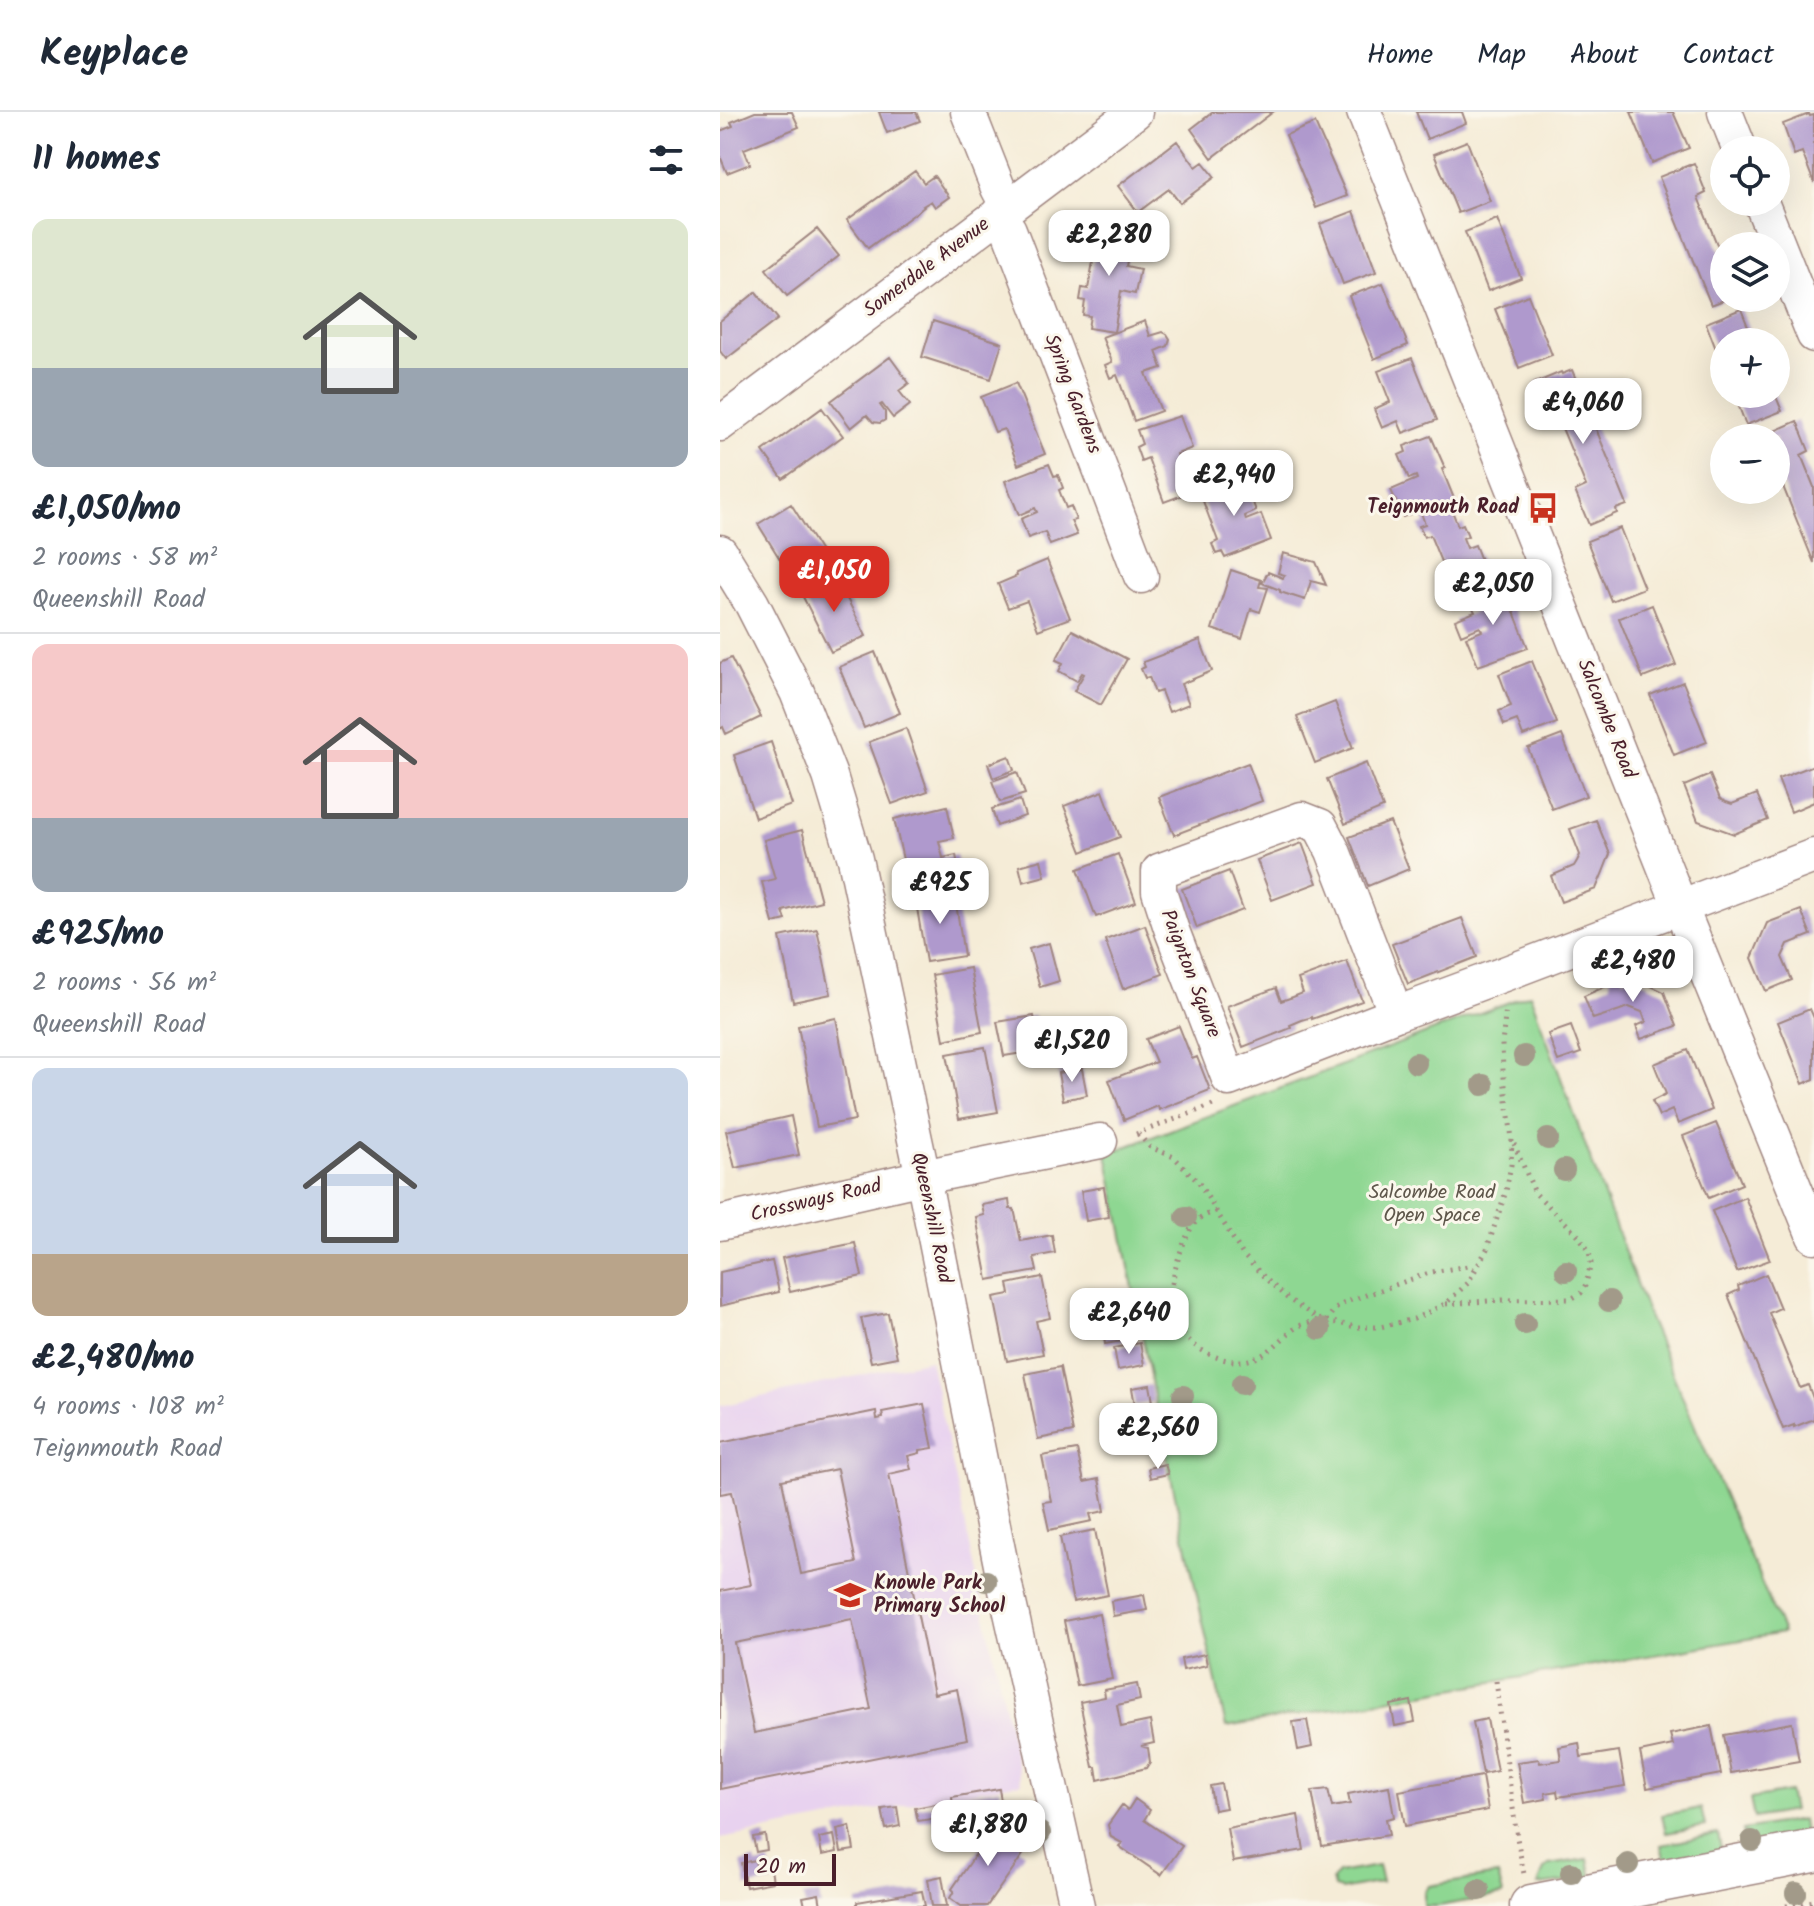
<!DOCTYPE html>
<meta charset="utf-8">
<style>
body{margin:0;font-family:Kalam,sans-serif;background:#f2f2f3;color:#1f2937;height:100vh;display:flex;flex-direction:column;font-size:30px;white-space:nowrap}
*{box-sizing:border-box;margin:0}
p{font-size:26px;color:#747a83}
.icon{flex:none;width:44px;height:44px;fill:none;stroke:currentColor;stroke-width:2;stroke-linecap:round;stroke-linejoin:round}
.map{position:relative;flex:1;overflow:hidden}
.sheet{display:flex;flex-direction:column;background:#fff;width:720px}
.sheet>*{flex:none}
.controls{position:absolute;left:990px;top:24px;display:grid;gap:16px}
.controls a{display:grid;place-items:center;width:80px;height:80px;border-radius:50%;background:#fff;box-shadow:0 8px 32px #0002;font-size:40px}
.scale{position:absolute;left:24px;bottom:20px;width:92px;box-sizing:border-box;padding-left:8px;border:4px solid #4a1f2b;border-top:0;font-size:22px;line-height:28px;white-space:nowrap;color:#4a1f2b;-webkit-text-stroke:6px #fbf7ec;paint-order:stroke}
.price{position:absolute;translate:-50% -68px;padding:0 18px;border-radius:16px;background:#fff;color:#222;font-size:26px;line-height:52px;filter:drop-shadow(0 2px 4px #0008)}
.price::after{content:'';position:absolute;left:50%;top:48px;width:24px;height:18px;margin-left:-12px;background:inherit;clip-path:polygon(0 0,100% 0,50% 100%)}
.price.selected{background:#d93025;color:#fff}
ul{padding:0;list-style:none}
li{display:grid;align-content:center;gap:16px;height:424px;padding:0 32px}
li+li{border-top:2px solid #e0e1e3}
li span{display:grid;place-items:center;height:248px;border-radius:16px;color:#555}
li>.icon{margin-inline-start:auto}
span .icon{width:144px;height:144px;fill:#fffc;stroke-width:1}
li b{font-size:34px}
h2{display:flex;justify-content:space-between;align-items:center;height:96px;padding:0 32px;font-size:34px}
header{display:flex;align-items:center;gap:48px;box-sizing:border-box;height:112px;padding:0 40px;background:#fff;border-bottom:2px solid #e0e1e3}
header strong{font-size:38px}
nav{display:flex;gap:44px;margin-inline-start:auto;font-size:28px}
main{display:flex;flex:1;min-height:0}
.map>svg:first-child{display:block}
.built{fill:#e8d2ef}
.green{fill:#8ed792;stroke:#6c7b5e;stroke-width:2}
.building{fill:#af99cd;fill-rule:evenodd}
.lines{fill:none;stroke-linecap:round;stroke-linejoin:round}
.minor-casing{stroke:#a08681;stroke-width:37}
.tertiary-casing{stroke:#a08681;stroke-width:45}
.path{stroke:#a08681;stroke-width:5;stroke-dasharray:2 6;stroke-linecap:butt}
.minor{stroke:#fff;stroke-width:34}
.tertiary{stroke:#fff;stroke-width:42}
.tree{fill:#a29a89}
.labels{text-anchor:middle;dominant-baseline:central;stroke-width:6;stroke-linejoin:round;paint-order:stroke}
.street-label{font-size:20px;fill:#4a1f2b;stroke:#fbf7ec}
.poi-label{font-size:20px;font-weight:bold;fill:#4a1f2b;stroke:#fbf7ec;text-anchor:end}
.park-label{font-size:20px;fill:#5e564a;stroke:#fbf7ec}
</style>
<header>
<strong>Keyplace</strong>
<nav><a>Home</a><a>Map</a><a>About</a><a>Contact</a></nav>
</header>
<main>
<section class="sheet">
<h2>11 homes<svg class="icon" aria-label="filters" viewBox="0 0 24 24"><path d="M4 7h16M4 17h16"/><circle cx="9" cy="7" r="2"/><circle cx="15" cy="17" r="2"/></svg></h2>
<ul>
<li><span style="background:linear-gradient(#dfe7d0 60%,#9aa5b1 0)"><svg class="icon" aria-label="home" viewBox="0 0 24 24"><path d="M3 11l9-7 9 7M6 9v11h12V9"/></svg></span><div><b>£1,050/mo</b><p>2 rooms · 58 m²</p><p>Queenshill Road</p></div></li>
<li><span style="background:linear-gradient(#f6c9c9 70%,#9aa5b1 0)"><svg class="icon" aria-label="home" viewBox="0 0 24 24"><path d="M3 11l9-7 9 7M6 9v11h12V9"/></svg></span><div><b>£925/mo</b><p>2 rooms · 56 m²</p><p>Queenshill Road</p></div></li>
<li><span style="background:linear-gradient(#c9d6e8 75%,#b9a48a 0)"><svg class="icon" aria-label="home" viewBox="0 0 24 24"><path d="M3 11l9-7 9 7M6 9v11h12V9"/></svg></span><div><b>£2,480/mo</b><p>4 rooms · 108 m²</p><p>Teignmouth Road</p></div></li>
</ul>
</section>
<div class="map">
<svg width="1094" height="1794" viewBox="0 0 1094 1794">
<rect width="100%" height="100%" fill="#fbf7ec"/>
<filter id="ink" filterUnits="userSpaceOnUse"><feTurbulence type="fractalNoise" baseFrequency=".0125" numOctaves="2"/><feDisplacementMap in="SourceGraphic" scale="16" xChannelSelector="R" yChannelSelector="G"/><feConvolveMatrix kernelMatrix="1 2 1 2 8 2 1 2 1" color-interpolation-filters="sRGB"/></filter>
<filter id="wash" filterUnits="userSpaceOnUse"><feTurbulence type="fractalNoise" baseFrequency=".006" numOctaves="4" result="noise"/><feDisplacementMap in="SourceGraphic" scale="32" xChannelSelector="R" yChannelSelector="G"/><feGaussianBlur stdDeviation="1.8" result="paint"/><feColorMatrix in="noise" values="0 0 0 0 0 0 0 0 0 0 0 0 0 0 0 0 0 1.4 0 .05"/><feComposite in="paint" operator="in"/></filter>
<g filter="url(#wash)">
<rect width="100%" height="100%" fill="#f5ecd7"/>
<!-- built -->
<path class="built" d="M210 1248 301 1671 0 1727V1294Z"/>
<!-- green -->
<path class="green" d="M810 882 930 1209 1063 1521 506 1615 440 1315 387 1042Z
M1069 1680 1073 1699 1034 1706 1030 1687Z
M981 1696 985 1714 946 1721 942 1703Z
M1082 1708 1085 1729 1026 1739 1023 1718Z
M998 1722 1002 1742 946 1754 941 1733Z
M868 1747 872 1767 818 1773 824 1757 829 1753Z
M658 1754 662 1770 621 1778 614 1776 612 1768 618 1761Z
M778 1763 783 1783 718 1794H704V1780L709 1774Z"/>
<g id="blocks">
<!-- building -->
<path class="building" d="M35 0H72L79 15 24 37 30 52 7 61 0 44V19L13 14 11 10Z
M159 0H196L200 9 167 21Z
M493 0H553L492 46 471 17Z
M696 0H742L746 11 707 27Z
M911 0H953L969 36 932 51Z
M1089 2 1090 4 1094 3V71L1082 40 1074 43 1063 12Z
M595 11 627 84 596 96 566 23Z
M457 29 476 55 483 50 495 65 460 91 449 77 418 100 398 74Z
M747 29 770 89 738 101 714 42Z
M974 51 986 81 978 85 1004 150V188L991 193 939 65Z
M195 59 204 71 214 64 229 85 215 95 211 89 203 94 204 95 148 136 127 108Z
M634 99 656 160 623 172 600 112Z
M777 107 801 166 768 179 745 120Z
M380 112 413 118 406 154 420 157 415 182 401 179 394 220 368 216 370 204 363 203 365 189 360 188 362 176 368 177Z
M97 117 119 144 67 184 46 157Z
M663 171 688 233 654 247 629 184Z
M36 180 58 207 6 247 0 239V209Z
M808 183 832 243 799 256 775 197Z
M1021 197 1034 230H1004V258L986 211Z
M213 209 282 231 271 267 202 245Z
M425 209 430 224 443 220 447 222 450 227 448 234 436 239 442 256 426 261 441 299 414 309 397 263 390 266 385 253 392 250 382 225Z
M170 245 189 271 179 279 190 293 173 306 162 292 160 293 165 300V308L160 311 153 310 147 303 131 316 111 289Z
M692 246 717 308 683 321 678 309 662 316 654 297 670 290 658 259Z
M852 258 907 393 896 397 897 401 869 413 855 379 866 374 835 299 828 302 815 271 841 260 842 262Z
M296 271 325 342 298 353 284 317 275 320 261 285Z
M1014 282H1055L1062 299 1026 313Z
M102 296 123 324 63 367 43 339Z
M460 304 472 336 457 342 471 380 444 390 428 346 421 349 416 335 422 332 417 318Z
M1077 309 1089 339 1081 343 1094 375V451L1056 357V326H1044L1043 324Z
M711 324 725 356 722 357 737 394 731 396 738 414 743 412 748 424 743 426 747 436 755 433 768 466 741 477 739 471 731 474 710 423 704 425 699 414 705 412 700 398 683 405 671 378 697 367 696 364 689 367 679 343 686 340 684 334Z
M329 352 334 364 338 363 343 376 339 378 346 396 351 394 356 408 351 409 357 423 330 433 325 420 308 426 301 407 317 400 315 396 299 403 285 369Z
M523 364 536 399 525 404 526 408 541 402 551 428 505 446 502 440 496 442 492 432 498 429 483 389 487 387 484 379Z
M71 392 106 448 73 468 38 412Z
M900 416 924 476 891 489 867 429Z
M563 441 596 450 606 473 591 469 585 488 560 480V478L542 471 548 460 563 466 565 463 558 461Z
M327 448 350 506 318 518 307 489 288 496 278 472 297 464 296 461Z
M511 458 541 468 539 475 548 476 540 500 531 497 522 527 492 517Z
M116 465 146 524 111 540 81 481Z
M784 474 808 536 758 554 746 525 762 519 760 515 741 523 735 508 755 500 749 488Z
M932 493 956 553 923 566 899 506Z
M352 518 407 547 381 593 354 579 364 562 362 561 357 569 339 559 343 551 336 548Z
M480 528 492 559 461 572 469 592 449 600 441 579 435 581 429 565 425 566 421 557 425 555 423 550Z
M155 540 180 601 144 616 119 555Z
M11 546 41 605 6 622 3 615 0 617V551Z
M812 549 837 611 803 624 797 608 784 613 779 599 791 594 779 562Z
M963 570 987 630 954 643 930 583Z
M615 590 633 636 595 651 577 605Z
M186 616 208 679 172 692 149 630Z
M842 623 866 684 832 697 808 636Z
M51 630 72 693 35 706 14 643Z
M289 644 294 658 273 666 268 652Z
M528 651 542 689 454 723 439 685Z
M646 651 663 696 625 712 607 667Z
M1094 653V690L1071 700 1058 667Z
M297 660 305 682 280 690 272 669Z
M990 663 1000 687 1006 690 1012 692 1037 682 1048 708 1014 722 978 709 964 674Z
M383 679 400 725 362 740 344 694Z
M300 688 305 704 277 714 272 697Z
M227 694 234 726 219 729 223 746 236 743 239 758 188 770 174 707Z
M876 708 890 742 883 760 876 777 841 790 831 764 854 754 857 749 860 743 850 717Z
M670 710 689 757 648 774 629 725Z
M82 718 101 789 63 799 66 808 53 811 42 770 55 767 44 728Z
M582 731 597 771 552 788 537 748Z
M398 742 416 790 376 805 358 757Z
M321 748 325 764 303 770 299 754Z
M509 759 523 798 477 816 462 777Z
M234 778 244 844 206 850 195 784Z
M1081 798 1091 823 1068 832 1062 845 1072 868 1046 879 1032 846 1047 811Z
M742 806 757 845 688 872 672 832Z
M425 813 443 862 403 877 385 828Z
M97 817 111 882 73 890 60 825Z
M329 831 339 869 320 875 309 837Z
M627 849 642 889 592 907V905L582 908 570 913 571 916 523 935 507 894 556 876 561 889 573 885 583 881 578 867Z
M250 856 262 920 224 928 212 863Z
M901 862 903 867 910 864 944 880 957 914 921 927 916 914 926 910 922 900 914 897 909 895 873 907 864 884 891 872 890 866Z
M1090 897 1094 906V967L1083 972 1058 910Z
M314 904 320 938 284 944 277 910Z
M116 906 135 1008 97 1015 78 914Z
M459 914 472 947 477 945 490 978 439 998 438 994 404 1008 389 968 436 950 426 927Z
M851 914 861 941 838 949 828 922Z
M265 935 278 1000 239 1007 227 942Z
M968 938 992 998 958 1012 952 998 939 1004 932 989 946 982 934 952Z
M362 957 367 983 343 988 338 961Z
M71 1004 79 1043 15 1056 6 1019Z
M996 1011 1022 1072 989 1086 963 1024Z
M384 1075 389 1105 366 1109 361 1079Z
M1025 1085 1050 1148 1017 1160 992 1099Z
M289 1088 290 1097H294L301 1129 332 1123 335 1141 314 1145 317 1159 268 1168 256 1105 264 1103 262 1093Z
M135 1131 142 1164 70 1180 62 1146Z
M52 1149 59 1180 0 1194V1160Z
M1046 1162 1060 1196 1049 1201 1080 1276 1088 1273 1094 1289V1307L1074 1315V1313L1063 1317 1008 1183 1019 1178 1018 1174Z
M322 1165 330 1206 316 1209 323 1242 287 1249 274 1185 290 1182 288 1172Z
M168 1201 177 1245 151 1250 141 1206Z
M412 1213 414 1227 385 1232 383 1218Z
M420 1231 424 1253 398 1258 394 1236Z
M340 1255 353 1320 318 1327 305 1262Z
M430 1273 433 1290 415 1293 412 1276Z
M204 1292 213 1336 200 1338V1341L188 1344 191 1357 169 1362 214 1582 237 1577 247 1627 0 1677V1479L31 1473 12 1380 0 1382V1331L156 1299 157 1307 163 1306 162 1300ZM117 1357 136 1451 81 1462 62 1368ZM132 1507 151 1597 34 1621 15 1531Z
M422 1319 425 1334 411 1336 408 1322Z
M357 1338 364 1370 379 1367 385 1399 370 1402 372 1409 329 1418 323 1390 331 1389 322 1344Z
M445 1352 448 1362 430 1366 428 1356Z
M375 1418 388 1483 353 1490 340 1425Z
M424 1483 427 1498 393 1504 391 1489Z
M379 1502 392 1567 357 1574 344 1509Z
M485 1542 487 1553 463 1558 461 1547Z
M417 1572 420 1588 397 1593 401 1615 430 1609 434 1631 421 1634 428 1636 430 1650 426 1656 378 1668 376 1655H373L360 1590 385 1585 384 1578Z
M691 1589 695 1610 675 1614 671 1593Z
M767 1607 777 1659 763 1662 753 1610Z
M587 1608 592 1635 578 1638 573 1610Z
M1072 1611 1079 1649 1011 1661 1004 1623Z
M991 1614 1001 1662 927 1676 920 1640 953 1633 950 1622Z
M859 1631 861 1645 899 1639 905 1674 838 1685 837 1679 825 1681 826 1687 804 1691 797 1650 819 1647 820 1651 841 1648 839 1635Z
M762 1664 768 1698 685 1714 679 1679Z
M501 1672 506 1696 494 1698 490 1674Z
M669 1674 674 1705 666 1707 669 1723 602 1734 592 1679 608 1677 612 1695 630 1692 628 1682Z
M279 1677 282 1695 234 1702 232 1685Z
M415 1687 430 1698 424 1708 462 1734 441 1763 399 1734 402 1731 391 1725 388 1713 402 1693 408 1698Z
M216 1692 219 1706 198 1709 195 1696Z
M177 1695 180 1714 166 1717 162 1697Z
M578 1703 584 1738 513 1750 507 1716Z
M279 1712 303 1729 298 1736 304 1741 267 1794H241L230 1786 234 1779 232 1777 267 1726 261 1722 266 1714 273 1720Z
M130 1714 134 1738 121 1740 117 1717Z
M45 1723 47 1738 36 1740 33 1725Z
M114 1723 117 1740 102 1743 99 1726Z
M35 1748 36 1753 50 1750 53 1770 26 1775 21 1751Z
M222 1764 227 1794H212L208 1767Z
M202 1779 205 1794H137V1790Z
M99 1782 101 1794H85L83 1785Z"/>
</g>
</g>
<g filter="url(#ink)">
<use href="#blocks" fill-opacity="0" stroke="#a08681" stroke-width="2"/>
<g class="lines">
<defs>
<path id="minor" d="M248 0 278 76 288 95
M644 0 960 794 1094 1124
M1005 0 1020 38
M1041 90 1094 223
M278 102 289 118 421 464
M0 312 415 0
M0 440 32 492 77 580 110 664 135 747 203 1065 286 1478 357 1794
M676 902 509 967 451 816 439 779V759L582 707 600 714 613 739 676 902 784 862 1094 744
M0 1111 203 1065 380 1029"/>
<path id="tertiary" d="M811 1794 1094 1739"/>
</defs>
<!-- minor casing -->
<use href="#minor" class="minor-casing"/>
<!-- tertiary casing -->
<use href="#tertiary" class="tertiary-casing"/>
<!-- path -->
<path class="path" d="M416 1022 493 993
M418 1022 430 1035 454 1045 479 1071 523 1143 546 1167 567 1186 598 1207 636 1215H660L694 1207 725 1192 748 1171 767 1137 786 1079 791 1053 792 1027 783 958 782 932 786 895
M496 1099C491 1101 484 1103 479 1107 463 1119 446 1180 451 1199 458 1228 492 1251 522 1249 549 1247 559 1226 579 1214 584 1212 591 1210 597 1208
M726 1192 782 1188 851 1187 861 1181 866 1172 871 1151 869 1139 858 1123 815 1081 794 1032
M606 1209 614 1198 626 1190 712 1160 748 1154 756 1159
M776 1569 797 1726 804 1762
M1066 1794 1094 1789"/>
<!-- minor -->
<use href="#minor" class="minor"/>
<!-- tertiary -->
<use href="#tertiary" class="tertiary"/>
</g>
<!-- trees -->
<g class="tree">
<circle cx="804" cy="944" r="11"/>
<circle cx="696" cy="951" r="11"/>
<circle cx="763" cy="973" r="11"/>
<circle cx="828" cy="1027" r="11"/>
<circle cx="844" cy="1058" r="11"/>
<circle cx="466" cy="1105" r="11"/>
<circle cx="846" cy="1159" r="11"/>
<circle cx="889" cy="1189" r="11"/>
<circle cx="805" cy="1212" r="11"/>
<circle cx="600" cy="1217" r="11"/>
<circle cx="522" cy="1272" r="11"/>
<circle cx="463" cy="1284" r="11"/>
<circle cx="266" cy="1469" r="11"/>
<circle cx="320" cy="1721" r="11"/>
<circle cx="1032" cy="1729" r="11"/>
<circle cx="908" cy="1752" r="11"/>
<circle cx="851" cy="1761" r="11"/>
<circle cx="759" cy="1778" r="11"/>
<circle cx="1076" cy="1781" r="11"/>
</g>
</g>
<!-- icons -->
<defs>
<symbol id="bus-bare" viewBox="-9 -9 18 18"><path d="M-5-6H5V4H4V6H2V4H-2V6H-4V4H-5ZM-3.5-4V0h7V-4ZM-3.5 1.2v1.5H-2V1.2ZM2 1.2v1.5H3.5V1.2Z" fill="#c8321e" stroke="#fbf7ec" stroke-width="2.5" paint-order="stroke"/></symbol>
<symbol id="school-bare" viewBox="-9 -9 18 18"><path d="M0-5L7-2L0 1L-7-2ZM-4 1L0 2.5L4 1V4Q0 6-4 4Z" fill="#c8321e" stroke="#fbf7ec" stroke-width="2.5" paint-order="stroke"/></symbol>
</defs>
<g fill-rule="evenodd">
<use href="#bus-bare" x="801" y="374" width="44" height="44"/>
<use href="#school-bare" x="108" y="1461" width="44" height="44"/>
</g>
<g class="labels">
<!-- street labels -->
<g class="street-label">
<text transform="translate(207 156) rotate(-37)">Somerdale Avenue</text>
<text transform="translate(352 282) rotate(69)">Spring Gardens</text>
<text transform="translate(886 607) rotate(68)">Salcombe Road</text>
<text transform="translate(470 862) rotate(69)">Paignton Square</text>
<text transform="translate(96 1089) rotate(-13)">Crossways Road</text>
<text transform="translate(211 1106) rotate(78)">Queenshill Road</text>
</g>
<!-- poi labels -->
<g class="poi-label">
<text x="799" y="396">Teignmouth Road</text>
<text x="154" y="1472" text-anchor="start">Knowle Park<tspan x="154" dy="23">Primary School</tspan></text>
</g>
<!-- park labels -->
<g class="park-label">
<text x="712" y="1081">Salcombe Road<tspan x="712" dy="23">Open Space</tspan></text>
</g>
</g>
</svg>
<div class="controls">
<a><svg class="icon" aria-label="locate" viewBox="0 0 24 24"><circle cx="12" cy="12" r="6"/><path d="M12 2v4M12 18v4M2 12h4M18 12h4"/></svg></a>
<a><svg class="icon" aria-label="layers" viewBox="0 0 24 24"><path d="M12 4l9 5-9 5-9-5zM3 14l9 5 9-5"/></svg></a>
<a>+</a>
<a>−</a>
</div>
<div class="scale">20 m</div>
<b class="price" style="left:389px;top:166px">£2,280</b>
<b class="price" style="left:863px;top:334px">£4,060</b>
<b class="price" style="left:514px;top:406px">£2,940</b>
<b class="price selected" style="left:114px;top:502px">£1,050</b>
<b class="price" style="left:773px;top:515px">£2,050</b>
<b class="price" style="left:220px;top:814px">£925</b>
<b class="price" style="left:913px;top:892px">£2,480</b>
<b class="price" style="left:352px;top:972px">£1,520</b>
<b class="price" style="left:409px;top:1244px">£2,640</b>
<b class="price" style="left:438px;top:1359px">£2,560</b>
<b class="price" style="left:268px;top:1756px">£1,880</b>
</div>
</main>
